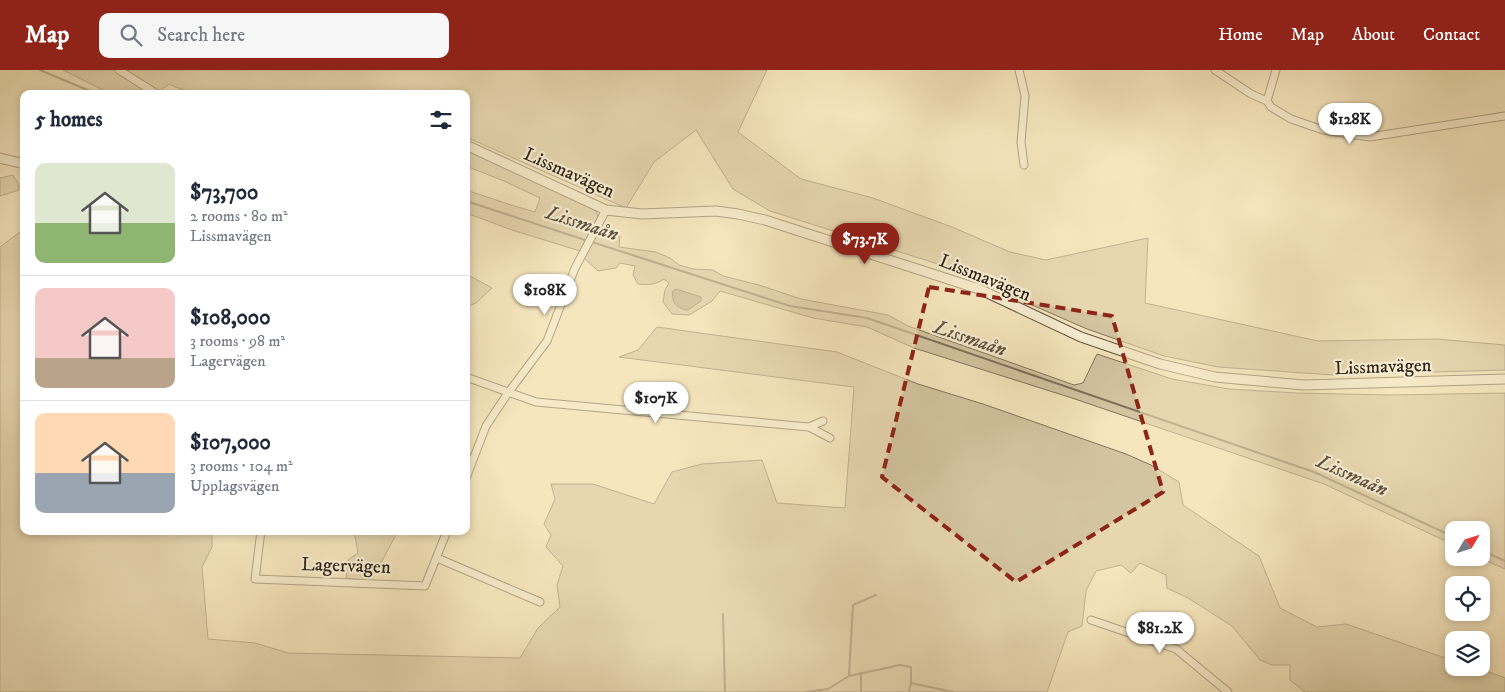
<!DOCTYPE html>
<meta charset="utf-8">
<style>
body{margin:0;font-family:"IM FELL DW Pica",serif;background:#f6f6f7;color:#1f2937;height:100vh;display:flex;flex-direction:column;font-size:19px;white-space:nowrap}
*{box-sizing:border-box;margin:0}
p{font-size:16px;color:#747a83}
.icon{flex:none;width:28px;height:28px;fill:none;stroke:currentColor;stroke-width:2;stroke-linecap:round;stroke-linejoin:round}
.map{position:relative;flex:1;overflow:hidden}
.panel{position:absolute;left:20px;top:20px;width:450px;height:445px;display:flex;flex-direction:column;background:#fff;border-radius:10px;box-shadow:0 2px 8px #0003}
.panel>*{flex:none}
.needle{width:32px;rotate:52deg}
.buttons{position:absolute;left:1445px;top:451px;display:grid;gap:10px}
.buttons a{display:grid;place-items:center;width:45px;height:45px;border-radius:10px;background:#fff;box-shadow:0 2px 8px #0003;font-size:25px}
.price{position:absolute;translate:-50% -42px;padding:0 11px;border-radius:18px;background:#fff;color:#222;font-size:16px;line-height:32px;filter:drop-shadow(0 1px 2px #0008)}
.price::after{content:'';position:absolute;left:50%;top:30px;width:15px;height:11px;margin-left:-8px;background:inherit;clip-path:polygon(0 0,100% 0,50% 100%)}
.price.current{background:#8f2418;color:#fff}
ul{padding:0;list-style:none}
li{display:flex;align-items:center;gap:15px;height:125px;padding:0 15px}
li+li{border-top:1px solid #e0e1e3}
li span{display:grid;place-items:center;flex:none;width:140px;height:100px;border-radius:10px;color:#555}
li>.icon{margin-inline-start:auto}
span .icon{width:60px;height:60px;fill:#fffc;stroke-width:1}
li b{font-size:21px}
h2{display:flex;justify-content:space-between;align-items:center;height:60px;padding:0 15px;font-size:21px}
header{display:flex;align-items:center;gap:30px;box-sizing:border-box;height:70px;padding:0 25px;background:#8f2418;color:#fff}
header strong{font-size:24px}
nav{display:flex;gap:28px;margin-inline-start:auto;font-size:18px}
.search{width:350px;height:45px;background:#f6f6f7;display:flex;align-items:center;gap:12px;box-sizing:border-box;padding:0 18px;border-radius:10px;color:#747a83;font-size:19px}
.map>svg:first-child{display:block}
.green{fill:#d4c5a1;stroke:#82755e}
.water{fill:#b3a486;stroke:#7f715b}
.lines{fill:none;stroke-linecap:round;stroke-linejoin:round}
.stream{stroke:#7f715b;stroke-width:2}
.minor-casing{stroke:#625543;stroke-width:9}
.tertiary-casing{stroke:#625543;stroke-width:11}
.minor{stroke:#f9efd4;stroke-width:7}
.tertiary{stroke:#f9efd4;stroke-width:9}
.marked{fill:none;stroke:#8f2418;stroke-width:4;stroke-dasharray:10 6;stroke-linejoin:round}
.labels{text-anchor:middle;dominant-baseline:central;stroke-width:4.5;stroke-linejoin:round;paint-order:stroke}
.street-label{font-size:19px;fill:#30251a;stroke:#f9efd4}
.water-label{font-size:20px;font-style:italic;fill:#5e5140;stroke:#f9efd4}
</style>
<header>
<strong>Map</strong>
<div class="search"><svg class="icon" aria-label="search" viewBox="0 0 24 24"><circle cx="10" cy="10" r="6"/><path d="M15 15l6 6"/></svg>Search here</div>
<nav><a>Home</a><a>Map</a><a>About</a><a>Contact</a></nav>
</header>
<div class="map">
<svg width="1505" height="622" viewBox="0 0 1505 622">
<rect width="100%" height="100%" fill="#f6e6bd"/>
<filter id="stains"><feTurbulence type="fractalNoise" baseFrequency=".004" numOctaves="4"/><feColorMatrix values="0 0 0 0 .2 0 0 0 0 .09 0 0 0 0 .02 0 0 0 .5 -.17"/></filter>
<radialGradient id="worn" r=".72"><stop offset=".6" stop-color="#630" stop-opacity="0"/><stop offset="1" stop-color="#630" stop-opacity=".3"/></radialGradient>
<!-- green -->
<path class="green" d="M63 0H767L738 62 801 109 873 128 952 157 1010 182 1046 190 1148 168 1145 233 1318 271 1437 269 1505 275V300L1333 305 1218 297 1164 286 1087 259 938 194 770 141 733 119 696 60 654 92 626 138 466 67V24H192L169 14 156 24H111Z
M466 80 593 138 597 143 598 148 580 181 512 160 466 143V120L511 135 535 142 540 128 504 111 466 96Z
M13 105 19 115V120L0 126V108Z
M24 159V461H212V477L202 497 208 569 255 573 288 583 520 588 538 558 560 537 557 515 563 496 546 477 551 465 544 454 555 429 551 414H593L654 434 672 402 702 394 762 390 777 433 845 438 854 317 619 287 638 280 657 257 837 282 918 314 983 334 1126 384 1151 395 1179 412 1183 435 1259 486 1280 538 1317 557 1346 554 1454 591V598C1474 598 1486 600 1505 608V622H1305L1290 610V595H1272L1260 590 1232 556 1188 528 1167 518 1166 505 1140 493 1131 503 1121 495 1096 501 1086 521 1082 556 1068 562 1047 622H0V177Z
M598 161 620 166 619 177 656 182 670 188 679 195 693 199 713 200 723 206 759 215 801 229 888 245 908 256 1074 315 1083 313 1097 284 1172 309 1229 319 1298 323 1391 325 1505 323V499L1480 488H1481V460H1454V475L1324 414 1072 328 914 278 867 257 813 248 720 221 712 231 689 245 672 244 663 232 665 220 669 213 664 209C655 215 649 215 638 214L633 205 635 196 620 193 616 198 598 201 584 188Z
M466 204 492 218 476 233 466 237Z
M347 461H398L381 493 364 494 359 502 369 508 367 511 346 508 348 490 358 483 355 466Z"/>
<!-- water -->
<path class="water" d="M676 219 701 227V231L688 240C678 240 670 231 673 221Z"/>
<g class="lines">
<!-- stream -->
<path class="stream" d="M40 0 97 24
M466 131 588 171
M592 172 790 236 867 248 1314 402 1454 467
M1481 480 1505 491
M723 544 725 622
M849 605 853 535 876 525
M806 622 828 619 849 606 900 595 911 597V613
M861 622V603
M909 622 911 613 953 622"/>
<defs>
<path id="minor" d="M119 0 157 24
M1019 0 1025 26 1021 72 1024 95
M1215 0 1251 24 1267 31 1271 37 1291 49 1323 60 1370 67 1505 46
M1267 31 1276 0
M466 307 536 332 809 357 830 368
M809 357 823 351
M466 408 486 356 508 323 547 271 575 198 606 140
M261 461 255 509 425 516 447 461
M437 488 540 532
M1091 550 1176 579 1228 622"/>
<path id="tertiary" d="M466 75 606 140 642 144 716 141 738 144 765 150 979 219 1081 267 1160 294 1215 307 1304 315 1505 309
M0 88 24 94"/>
</defs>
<!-- minor casing -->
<use href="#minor" class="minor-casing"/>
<!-- tertiary casing -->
<use href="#tertiary" class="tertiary-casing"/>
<!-- minor -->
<use href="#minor" class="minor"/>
<!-- tertiary -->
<use href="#tertiary" class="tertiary"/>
</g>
<!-- marked area -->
<path d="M0 0H1505V622H0ZM929 217 1112 246 1163 422 1016 512 882 407Z" fill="#f6e6bd" fill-opacity=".55" fill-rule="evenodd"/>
<path class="marked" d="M929 217 1112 246 1163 422 1016 512 882 407Z"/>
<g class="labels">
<!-- street labels -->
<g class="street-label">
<text transform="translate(569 103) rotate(24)">Lissmavägen</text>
<text transform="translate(985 208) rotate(22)">Lissmavägen</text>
<text transform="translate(1383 297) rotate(-2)">Lissmavägen</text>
<text transform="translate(346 496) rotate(2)">Lagervägen</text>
</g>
<!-- water labels -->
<g class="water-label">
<text transform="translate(582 154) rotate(18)">Lissmaån</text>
<text transform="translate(970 269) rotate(19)">Lissmaån</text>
<text transform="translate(1352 406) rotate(24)">Lissmaån</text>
</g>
</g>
<rect width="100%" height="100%" filter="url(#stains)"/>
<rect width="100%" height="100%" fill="url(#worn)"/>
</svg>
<div class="buttons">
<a><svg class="needle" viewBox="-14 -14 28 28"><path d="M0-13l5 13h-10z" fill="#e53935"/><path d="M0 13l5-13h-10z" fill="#747a83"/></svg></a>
<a><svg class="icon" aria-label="locate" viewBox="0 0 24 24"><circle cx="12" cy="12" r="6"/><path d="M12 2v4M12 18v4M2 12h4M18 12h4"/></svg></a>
<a><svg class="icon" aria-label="layers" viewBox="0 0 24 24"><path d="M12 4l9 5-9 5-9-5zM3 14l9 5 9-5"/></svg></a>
</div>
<b class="price" style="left:1350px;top:75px">$128K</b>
<b class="price current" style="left:865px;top:195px">$73.7K</b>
<b class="price" style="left:545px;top:246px">$108K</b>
<b class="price" style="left:656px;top:354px">$107K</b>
<b class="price" style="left:1160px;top:584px">$81.2K</b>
<section class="panel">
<h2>5 homes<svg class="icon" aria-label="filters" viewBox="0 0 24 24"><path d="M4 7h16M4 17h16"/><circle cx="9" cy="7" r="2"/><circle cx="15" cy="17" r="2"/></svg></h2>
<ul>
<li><span style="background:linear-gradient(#dfe7d0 60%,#8fb573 0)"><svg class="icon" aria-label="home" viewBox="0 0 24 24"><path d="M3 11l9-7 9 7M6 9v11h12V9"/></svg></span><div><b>$73,700</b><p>2 rooms · 80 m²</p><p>Lissmavägen</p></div></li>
<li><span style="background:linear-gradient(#f6c9c9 70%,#b9a48a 0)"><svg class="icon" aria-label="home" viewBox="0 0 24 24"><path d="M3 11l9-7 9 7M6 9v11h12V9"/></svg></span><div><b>$108,000</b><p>3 rooms · 98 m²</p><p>Lagervägen</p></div></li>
<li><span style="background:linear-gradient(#ffd9b3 60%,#9aa5b1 0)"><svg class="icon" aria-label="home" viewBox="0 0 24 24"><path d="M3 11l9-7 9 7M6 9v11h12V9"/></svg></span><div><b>$107,000</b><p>3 rooms · 104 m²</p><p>Upplagsvägen</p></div></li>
</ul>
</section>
</div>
